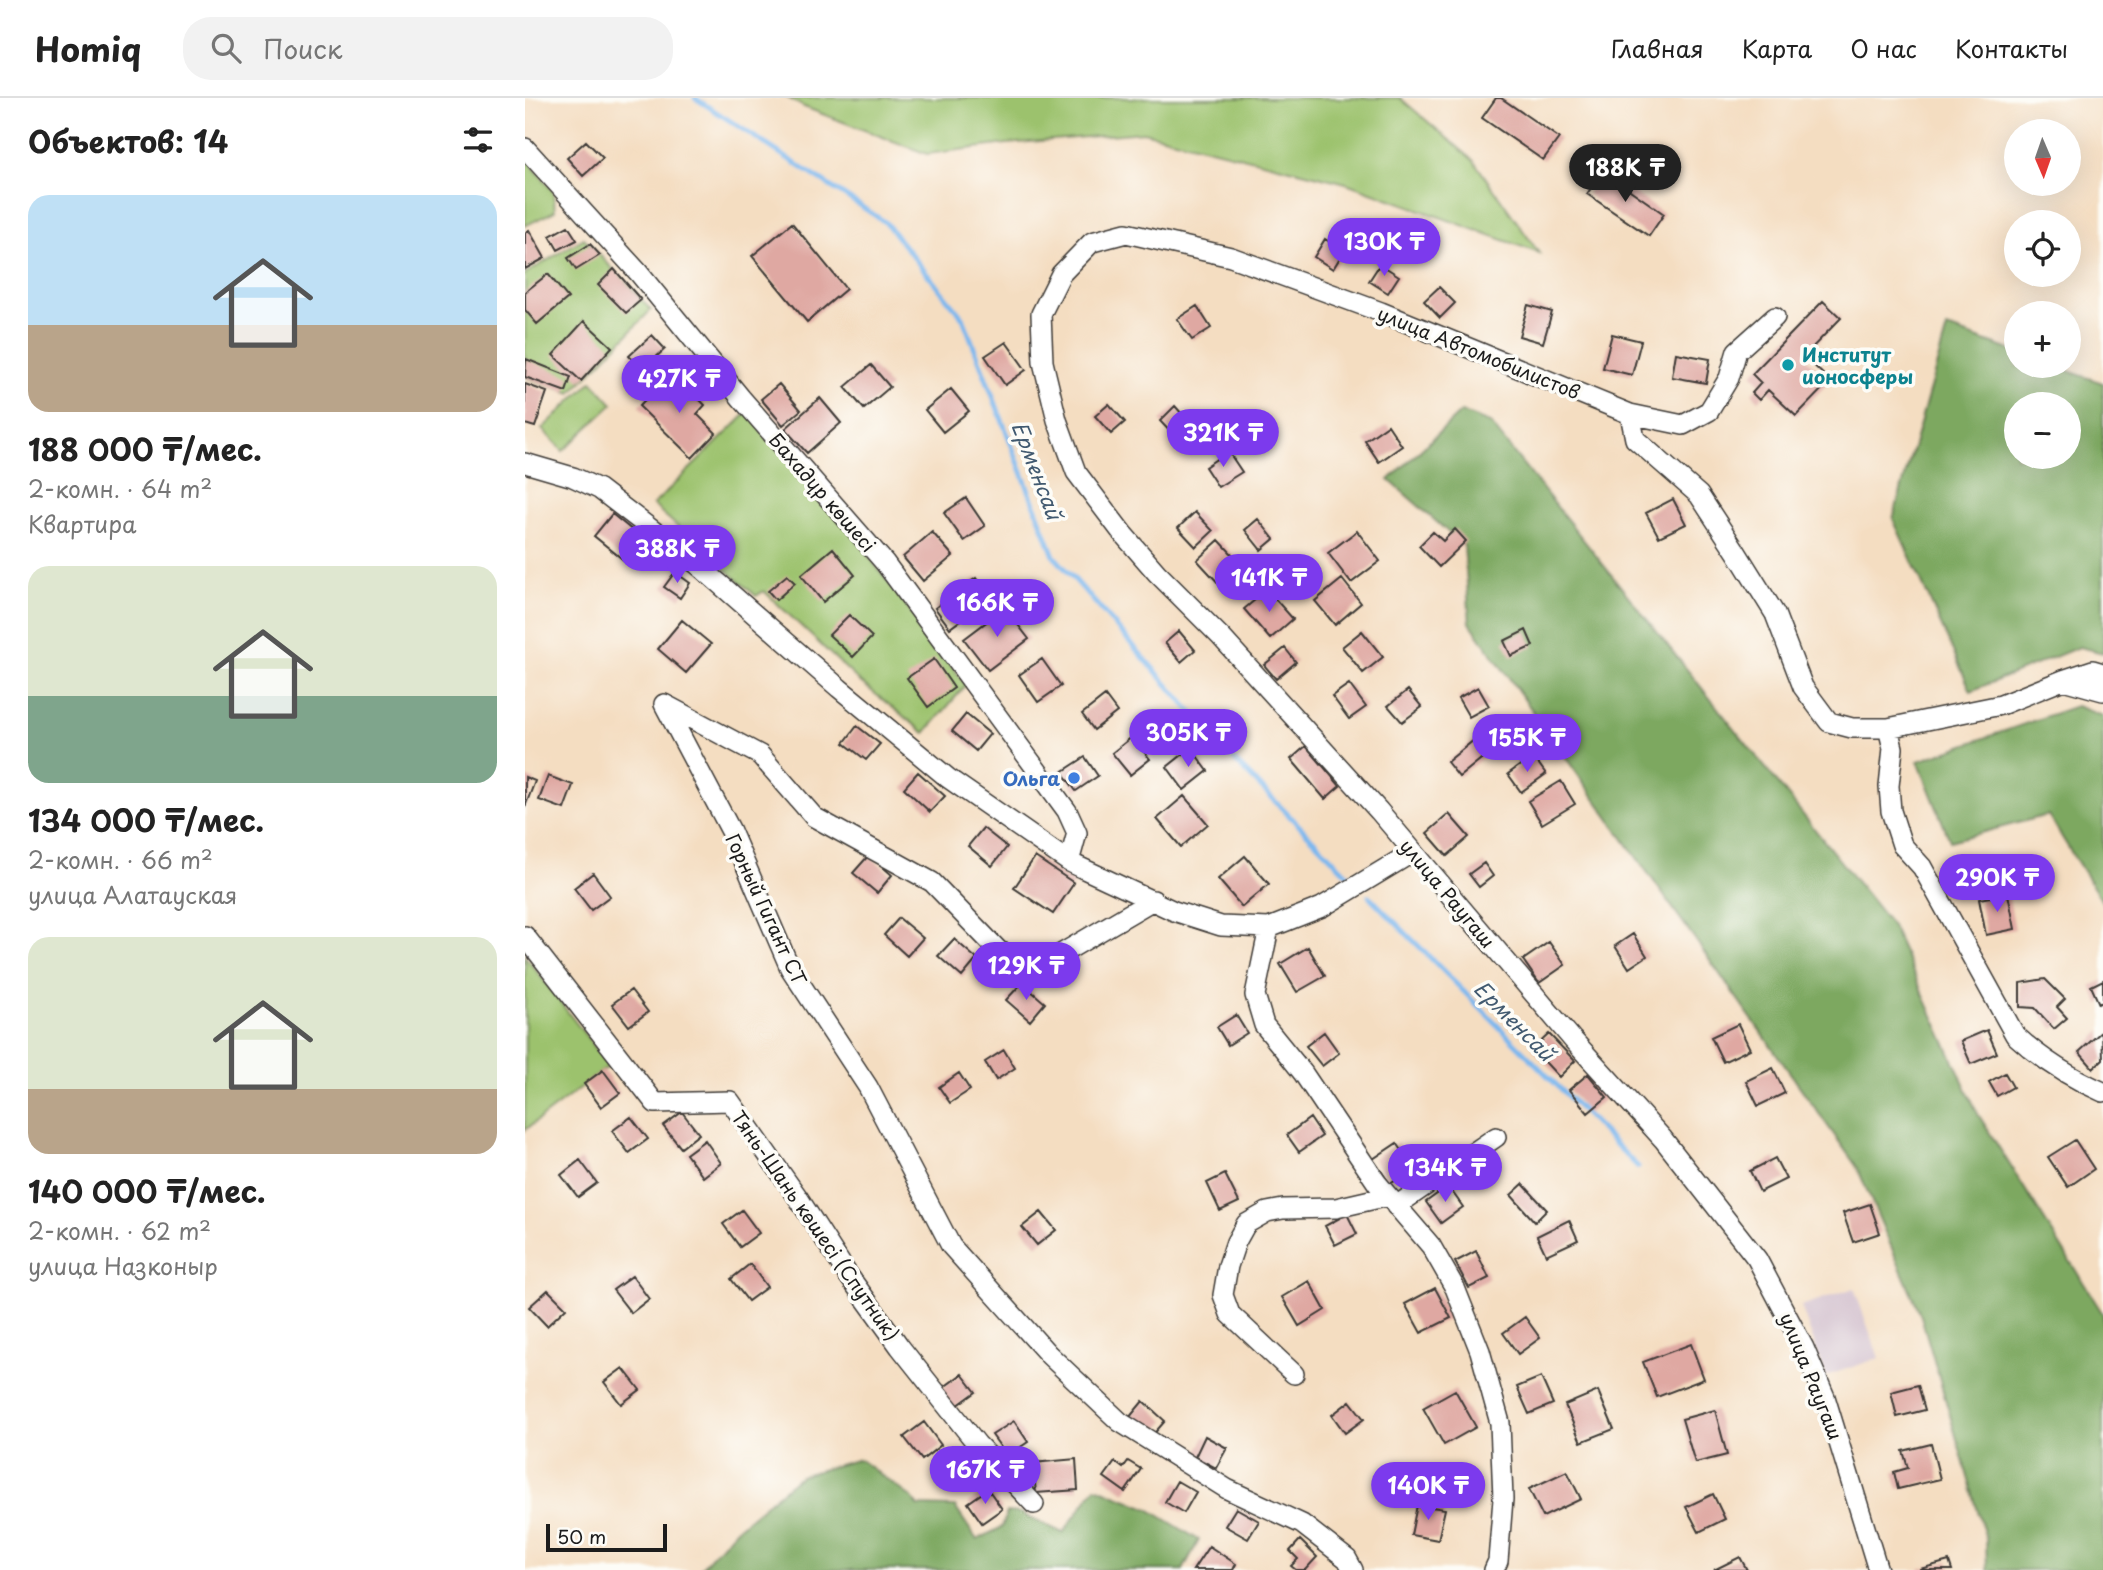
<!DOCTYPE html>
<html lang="ru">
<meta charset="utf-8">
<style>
body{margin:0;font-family:"Playpen Sans",sans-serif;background:#f2f2f2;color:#222;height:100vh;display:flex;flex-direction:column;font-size:26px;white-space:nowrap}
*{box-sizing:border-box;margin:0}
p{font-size:23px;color:#767676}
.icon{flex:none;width:38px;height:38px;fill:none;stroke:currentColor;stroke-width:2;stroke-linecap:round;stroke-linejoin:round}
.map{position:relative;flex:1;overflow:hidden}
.details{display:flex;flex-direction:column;background:#fff;width:525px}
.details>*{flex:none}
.needle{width:46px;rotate:178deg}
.buttons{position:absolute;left:1479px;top:21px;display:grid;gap:14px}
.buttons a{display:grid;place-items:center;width:77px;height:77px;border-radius:50%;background:#fff;box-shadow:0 7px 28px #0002;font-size:35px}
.scale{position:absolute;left:21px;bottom:18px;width:121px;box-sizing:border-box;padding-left:7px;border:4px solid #1c1c1c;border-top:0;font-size:19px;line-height:24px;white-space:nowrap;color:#1c1c1c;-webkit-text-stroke:5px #fdfcf7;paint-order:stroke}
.price{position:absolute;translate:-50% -60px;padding:0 16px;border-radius:24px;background:#7c3aed;color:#fff;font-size:23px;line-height:46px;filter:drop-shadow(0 2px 4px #0008)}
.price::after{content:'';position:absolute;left:50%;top:42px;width:21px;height:16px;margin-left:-10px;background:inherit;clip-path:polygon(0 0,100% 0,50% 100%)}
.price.selected{background:#222;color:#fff}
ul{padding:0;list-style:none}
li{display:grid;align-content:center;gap:14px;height:371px;padding:0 28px}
li span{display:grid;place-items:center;height:217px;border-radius:21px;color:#555}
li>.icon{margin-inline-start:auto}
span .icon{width:126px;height:126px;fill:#fffc;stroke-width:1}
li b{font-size:30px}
h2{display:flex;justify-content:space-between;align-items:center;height:84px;padding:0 28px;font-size:30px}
header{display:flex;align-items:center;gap:42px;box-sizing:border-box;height:98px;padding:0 35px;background:#fff;border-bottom:2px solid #e0e0e0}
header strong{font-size:33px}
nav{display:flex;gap:38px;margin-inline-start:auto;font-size:24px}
.search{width:490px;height:63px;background:#f2f2f2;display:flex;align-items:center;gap:18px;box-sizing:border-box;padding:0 24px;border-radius:28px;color:#767676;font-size:26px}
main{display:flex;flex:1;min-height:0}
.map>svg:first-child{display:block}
.industrial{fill:#d0bdcc}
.green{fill:#9cc26d;stroke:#5c6f44;stroke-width:2}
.forest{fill:#7da860;stroke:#4c623e;stroke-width:2;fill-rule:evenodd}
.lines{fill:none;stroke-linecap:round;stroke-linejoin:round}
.stream{stroke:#7cb7ee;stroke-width:5}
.building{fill:#dfa8a2}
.minor-casing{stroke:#3c3935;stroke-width:22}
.minor{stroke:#fff;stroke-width:19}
.culture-dot{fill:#0f9aa8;stroke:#fdfcf7;stroke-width:2.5}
.shop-dot{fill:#3f7fe0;stroke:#fdfcf7;stroke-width:2.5}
.labels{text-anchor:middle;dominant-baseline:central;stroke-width:7;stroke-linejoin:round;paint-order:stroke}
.street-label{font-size:19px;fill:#1c1c1c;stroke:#fdfcf7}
.culture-label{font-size:19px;font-weight:bold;fill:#0d838f;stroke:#fdfcf7;text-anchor:start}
.shop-label{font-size:19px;font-weight:bold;fill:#366cbe;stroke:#fdfcf7;text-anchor:end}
.water-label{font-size:21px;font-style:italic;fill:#425a70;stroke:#fdfcf7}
</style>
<header>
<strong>Homiq</strong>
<div class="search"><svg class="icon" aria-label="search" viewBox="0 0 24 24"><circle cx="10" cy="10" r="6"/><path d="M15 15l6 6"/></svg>Поиск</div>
<nav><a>Главная</a><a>Карта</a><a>О нас</a><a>Контакты</a></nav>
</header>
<main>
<section class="details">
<h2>Объектов: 14<svg class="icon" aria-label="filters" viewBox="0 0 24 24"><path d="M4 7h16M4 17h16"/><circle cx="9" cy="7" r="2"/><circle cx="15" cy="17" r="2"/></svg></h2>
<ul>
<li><span style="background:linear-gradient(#bfe0f5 60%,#b9a48a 0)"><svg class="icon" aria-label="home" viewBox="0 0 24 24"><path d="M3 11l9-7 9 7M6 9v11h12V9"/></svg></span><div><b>188 000 ₸/мес.</b><p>2-комн. · 64 m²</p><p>Квартира</p></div></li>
<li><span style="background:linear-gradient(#dfe7d0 60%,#7fa58c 0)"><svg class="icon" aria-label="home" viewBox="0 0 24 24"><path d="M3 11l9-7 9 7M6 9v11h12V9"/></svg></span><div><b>134 000 ₸/мес.</b><p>2-комн. · 66 m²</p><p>улица Алатауская</p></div></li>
<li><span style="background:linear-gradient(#dfe7d0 70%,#b9a48a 0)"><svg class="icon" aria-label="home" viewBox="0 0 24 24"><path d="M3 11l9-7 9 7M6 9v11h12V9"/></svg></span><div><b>140 000 ₸/мес.</b><p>2-комн. · 62 m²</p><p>улица Назконыр</p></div></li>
</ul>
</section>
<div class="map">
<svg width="1578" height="1472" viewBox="0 0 1578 1472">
<rect width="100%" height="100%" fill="#fdfcf7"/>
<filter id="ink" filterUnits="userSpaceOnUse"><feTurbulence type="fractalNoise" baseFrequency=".0143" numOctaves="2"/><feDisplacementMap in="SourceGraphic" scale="14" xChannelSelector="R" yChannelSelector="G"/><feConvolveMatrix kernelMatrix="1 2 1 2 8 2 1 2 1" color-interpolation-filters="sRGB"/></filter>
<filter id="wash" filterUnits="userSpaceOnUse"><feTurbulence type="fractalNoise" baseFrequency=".00686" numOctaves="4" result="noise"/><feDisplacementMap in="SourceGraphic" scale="28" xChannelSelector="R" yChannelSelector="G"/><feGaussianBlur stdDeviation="1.57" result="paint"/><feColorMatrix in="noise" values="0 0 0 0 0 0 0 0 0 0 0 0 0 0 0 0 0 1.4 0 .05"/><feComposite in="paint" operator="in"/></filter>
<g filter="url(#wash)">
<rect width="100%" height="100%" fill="#f4ddc1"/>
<!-- industrial -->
<path class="industrial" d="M1329 1190 1354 1260 1301 1278 1276 1208Z"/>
<!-- green -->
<path class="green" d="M263 0H875L948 62 1014 155 821 85 618 34 482 46 402 56 279 9Z
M0 59 28 93 30 113 0 128Z
M59 140 126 212 46 295 0 279V176Z
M67 283 88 306 38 353 17 331Z
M223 314 320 427 441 587 400 635 334 583 239 493 231 498 128 407Z
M0 858 84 968 0 1032Z"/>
<!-- forest -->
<path class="forest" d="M1422 230 1491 254V268H1529L1578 285V555L1554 549 1446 593 1368 421ZM1491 306H1544V359H1491Z
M936 314 965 325 1367 828 1453 1016 1578 1216V1472H1462L1461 1441 1396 1218 1332 1069 945 525 939 448 864 382Z
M1551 608 1578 618V805L1523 717 1425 743 1393 663Z
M334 1361 386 1399 393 1408 430 1409 452 1442 477 1429 482 1414 495 1415 538 1435 571 1389 622 1410 674 1442 658 1472H174L211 1431 275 1378Z"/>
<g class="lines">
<!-- stream -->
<path class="stream" d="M170 0 360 124 438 220 529 458 707 660 823 777
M844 798 1113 1069"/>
</g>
<g id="blocks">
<!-- building -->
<path class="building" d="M971 0H976L1034 40 1018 62 957 20Z
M61 43 78 60 58 78 42 60Z
M1078 73 1139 116 1124 138 1062 96Z
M267 125 321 191 282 224 227 158Z
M43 128 52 142 33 152 25 138Z
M4 132 20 160 0 171V135Z
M800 141 819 153 808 171 789 159Z
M65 146 75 157 51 172 43 160Z
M855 166 874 178 863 195 844 183Z
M89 171 116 202 101 215 73 187Z
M23 176 43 200 12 226 0 212V194Z
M914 189 930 205 915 220 899 203Z
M1298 203 1316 220 1279 258 1305 283 1271 318 1243 292 1234 302 1227 295 1236 285 1227 276Z
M1003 207 1027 214 1018 245 994 238Z
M672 208 686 230 667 242 652 221Z
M59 223 87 249 56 283 28 257Z
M1087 236 1116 243 1107 277 1078 270Z
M127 237 140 251 117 272 104 258Z
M481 244 501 272 480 287 460 258Z
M1151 255 1185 261 1181 285 1147 279Z
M1 261 46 279 41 294 0 279Z
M346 267 365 289 339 311 320 289Z
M147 274 180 307 172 316 191 335 167 360 114 308Z
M0 286 22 294 10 329 0 326Z
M254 286 276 312 258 327 236 301Z
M426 291 444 313 418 334 400 312Z
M295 300 316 325 282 355 260 331Z
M584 306 600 324 586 336 570 318Z
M650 308 665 325 650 339 635 323Z
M863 327 877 348 854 364 840 343Z
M703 353 717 374 693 389 680 369Z
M441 400 460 428 439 443 419 415Z
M1148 401 1161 426 1134 439 1121 415Z
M670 414 688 433 671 449 653 430Z
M87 416 124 446 106 468 69 438Z
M733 421 749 441 736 452 720 432Z
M930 431 941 443 914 469 894 448 908 434 918 443Z
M832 433 855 463 826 485 803 455Z
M407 434 428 458 398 483 378 459Z
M694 442 719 469 697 489 672 462Z
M308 450 330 477 298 504 276 477Z
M150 474 165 485 155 500 139 489Z
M262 477 270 485 251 502 243 493Z
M451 480 466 500 425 530 410 510Z
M817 481 836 505 810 527 790 503Z
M742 492 768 521 745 541 719 511Z
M480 510 504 541 463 572 439 541Z
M324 517 347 539 328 559 304 537Z
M157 522 186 546 161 575 133 551Z
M1001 532 1008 548 986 558 979 543Z
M654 533 670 552 656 564 640 545Z
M837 533 858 559 838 575 817 549Z
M760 550 771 564 751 581 739 567Z
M409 561 429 590 403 609 382 580Z
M517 561 536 588 513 604 494 577Z
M824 586 841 609 824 621 807 598Z
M953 589 964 608 944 619 933 600Z
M883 592 897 609 877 624 863 608Z
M580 598 592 614 569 632 557 616Z
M441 616 465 636 451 653 427 633Z
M332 628 355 646 341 662 319 645Z
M960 633 972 648 934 679 922 664Z
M607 639 625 661 605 677 587 655Z
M781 648 815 688 800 701 766 661Z
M666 650 683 673 659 692 642 669Z
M1008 658 1021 676 996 694 983 676Z
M560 659 573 678 551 693 537 674Z
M393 674 420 698 405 714 379 690Z
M23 678 48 687 39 711 14 702Z
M0 679 10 683 0 709Z
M1036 683 1050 706 1017 726 1003 703Z
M659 698 683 726 656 749 632 721Z
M924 716 944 739 922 758 902 735Z
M458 730 482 749 467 768 443 748Z
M344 757 367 777 352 795 328 775Z
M720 758 744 786 717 809 693 781Z
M510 759 549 785 528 816 489 790Z
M959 765 968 778 954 789 944 776Z
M68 775 85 798 66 812 49 790Z
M1483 796 1490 831 1461 837 1454 801Z
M374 820 398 840 382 858 359 837Z
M1108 836 1122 858 1104 870 1090 848Z
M429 841 452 861 437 879 413 858Z
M1024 844 1040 867 1014 885 998 862Z
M783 849 800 878 772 894 755 866Z
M1520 881 1540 901 1532 909 1542 920 1529 931 1510 910 1495 909V885Z
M1578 882V904L1574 906 1566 888Z
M497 885 520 905 505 923 481 902Z
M106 892 123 914 104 928 87 906Z
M711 917 722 935 703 947 692 929Z
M1213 926 1225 951 1198 964 1186 939Z
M1462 932 1472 955 1446 966 1436 943Z
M1577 933 1578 961 1568 970 1554 954Z
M799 934 814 955 797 968 781 948Z
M1024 936 1050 963 1034 979 1008 951Z
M479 952 490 970 471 982 460 964Z
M1248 970 1260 995 1233 1008 1221 983Z
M78 972 95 995 76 1009 59 986Z
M434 975 445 992 425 1005 414 989Z
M1480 975 1488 989 1472 998 1464 984Z
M1063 976 1082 999 1063 1015 1044 992Z
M157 1014 174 1036 156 1050 138 1028Z
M106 1019 123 1041 104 1055 87 1033Z
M785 1020 797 1038 774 1054 762 1037Z
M180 1042 196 1065 178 1079 161 1056Z
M1550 1042 1569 1071 1543 1089 1523 1059Z
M872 1045 889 1070 865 1086 848 1061Z
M1250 1060 1261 1081 1235 1094 1225 1073Z
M55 1062 72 1085 53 1099 36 1077Z
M700 1076 714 1104 695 1113 682 1085Z
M998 1086 1022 1112 1010 1124 986 1097Z
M923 1088 938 1109 916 1125 901 1104Z
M1345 1106 1355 1135 1328 1144 1318 1115Z
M217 1112 234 1135 215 1149 198 1126Z
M516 1114 531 1132 512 1147 497 1129Z
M822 1116 832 1136 810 1147 800 1128Z
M1044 1122 1053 1142 1021 1157 1012 1138Z
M951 1153 964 1180 944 1190 930 1164Z
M225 1166 242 1189 223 1203 206 1181Z
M107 1178 124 1201 106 1215 88 1192Z
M784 1183 800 1212 774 1228 757 1199Z
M910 1190 926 1220 896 1235 880 1206Z
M23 1192 41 1210 22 1228 4 1209Z
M1000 1219 1015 1240 993 1256 978 1235Z
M1166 1246 1179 1281 1132 1299 1118 1264Z
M98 1270 115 1292 96 1306 79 1284Z
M437 1276 451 1294 429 1310 415 1292Z
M1016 1279 1028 1306 1004 1316 992 1289Z
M1393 1287 1400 1312 1372 1319 1366 1294Z
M930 1292 951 1329 919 1347 898 1310Z
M1073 1293 1089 1331 1056 1344 1040 1307Z
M618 1303 640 1323 626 1339 604 1320Z
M825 1303 839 1321 820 1335 807 1317Z
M1190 1312 1202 1357 1170 1365 1157 1321Z
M489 1323 503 1344 482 1358 467 1337Z
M399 1324 416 1347 397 1362 379 1339Z
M680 1338 702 1350 691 1370 670 1359Z
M1406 1346 1415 1381 1373 1391 1369 1374 1383 1370 1378 1353Z
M551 1361 553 1392 511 1395 508 1365Z
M603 1363 616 1371 600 1394 579 1379 590 1364 598 1370Z
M1042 1373 1056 1401 1018 1419 1004 1391Z
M652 1383 671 1394 659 1415 640 1404Z
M463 1391 477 1411 457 1425 443 1405Z
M1188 1396 1200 1421 1174 1434 1161 1409Z
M892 1407 920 1411 913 1442 886 1437Z
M711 1410 734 1423 723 1441 700 1428Z
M775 1442 792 1459 780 1472H771L766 1468 773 1461 765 1453Z
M684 1448 711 1466 708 1472H668Z
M1215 1459 1222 1472H1189Z
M1424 1463 1427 1472H1395V1471Z"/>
</g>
</g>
<g filter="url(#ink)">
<use href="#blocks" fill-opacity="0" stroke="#3c3935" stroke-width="2"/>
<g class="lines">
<defs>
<path id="minor" d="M0 50 113 174 216 300 360 465 542 713 552 735 544 764
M1250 219 1212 253 1204 280 1184 313 1158 327 1105 316 856 214 706 159 601 135 567 144 536 176 516 216 518 264 532 322 551 374 598 436 632 475 696 539 854 713 1048 942 1138 1041 1232 1161 1279 1250 1300 1299 1353 1472
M1105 316 1110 341 1174 397 1212 455 1250 516 1278 589 1304 624 1327 630H1363L1476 607 1538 582 1578 593
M0 365 48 379 74 391 173 467 314 590 423 680 544 764 649 813 696 828 744 830 797 809 888 754
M1538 582 1568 572 1578 575
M1363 630 1368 650 1364 688 1366 713 1377 747 1397 769 1490 937C1516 961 1546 980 1578 994
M628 802 524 863 507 866 474 853 407 784 289 719 235 657 139 606 206 733 265 870 343 989 426 1148 524 1257 595 1324 702 1391 777 1426 822 1461 828 1472
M744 830 730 897 739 927 778 975 852 1085 906 1148 930 1190 955 1253 975 1325 978 1401 973 1463 969 1472
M0 838 130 1005 205 1003 272 1098 321 1174 375 1249 452 1346 509 1406
M871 1108 971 1039
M769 1276 705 1216 698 1197 703 1168 711 1144 721 1126 742 1114 758 1111 811 1110 863 1098"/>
</defs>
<!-- minor casing -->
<use href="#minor" class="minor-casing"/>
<!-- minor -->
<use href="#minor" class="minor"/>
</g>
</g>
<!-- markers -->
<circle class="culture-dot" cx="1263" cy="267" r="7"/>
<circle class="shop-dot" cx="549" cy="680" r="7"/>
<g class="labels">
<!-- street labels -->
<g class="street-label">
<text transform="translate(954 254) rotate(22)">улица Автомобилистов</text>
<text transform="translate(298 394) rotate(49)">Бахадүр көшесі</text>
<text transform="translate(923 795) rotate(50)">улица Раугаш</text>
<text transform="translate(242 811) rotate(65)">Горный Гигант СТ</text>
<text transform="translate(291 1127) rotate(55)">Тянь-Шань көшесі (Спутник)</text>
<text transform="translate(1287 1278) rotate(68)">улица Раугаш</text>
</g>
<!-- culture labels -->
<g class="culture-label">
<text x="1277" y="256">Институт<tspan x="1277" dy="22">ионосферы</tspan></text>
</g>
<!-- shop labels -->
<g class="shop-label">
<text x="535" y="680">Ольга</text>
</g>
<!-- water labels -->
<g class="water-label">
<text transform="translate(513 372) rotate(69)">Ерменсай</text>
<text transform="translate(990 922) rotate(45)">Ерменсай</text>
</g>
</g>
</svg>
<div class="buttons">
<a><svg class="needle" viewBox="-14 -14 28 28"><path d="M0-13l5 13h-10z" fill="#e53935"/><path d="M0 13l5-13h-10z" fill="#767676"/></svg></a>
<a><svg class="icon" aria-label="locate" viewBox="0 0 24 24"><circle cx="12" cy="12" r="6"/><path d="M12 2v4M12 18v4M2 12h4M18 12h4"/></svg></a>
<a>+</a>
<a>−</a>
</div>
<div class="scale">50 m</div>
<b class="price selected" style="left:1100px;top:106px">188K ₸</b>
<b class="price" style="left:859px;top:180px">130K ₸</b>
<b class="price" style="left:154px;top:317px">427K ₸</b>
<b class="price" style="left:698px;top:371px">321K ₸</b>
<b class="price" style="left:152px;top:487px">388K ₸</b>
<b class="price" style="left:744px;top:516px">141K ₸</b>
<b class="price" style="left:472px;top:541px">166K ₸</b>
<b class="price" style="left:663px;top:671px">305K ₸</b>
<b class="price" style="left:1002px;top:676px">155K ₸</b>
<b class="price" style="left:1472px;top:816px">290K ₸</b>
<b class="price" style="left:501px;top:904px">129K ₸</b>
<b class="price" style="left:920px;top:1106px">134K ₸</b>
<b class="price" style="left:460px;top:1408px">167K ₸</b>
<b class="price" style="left:903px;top:1424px">140K ₸</b>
</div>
</main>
